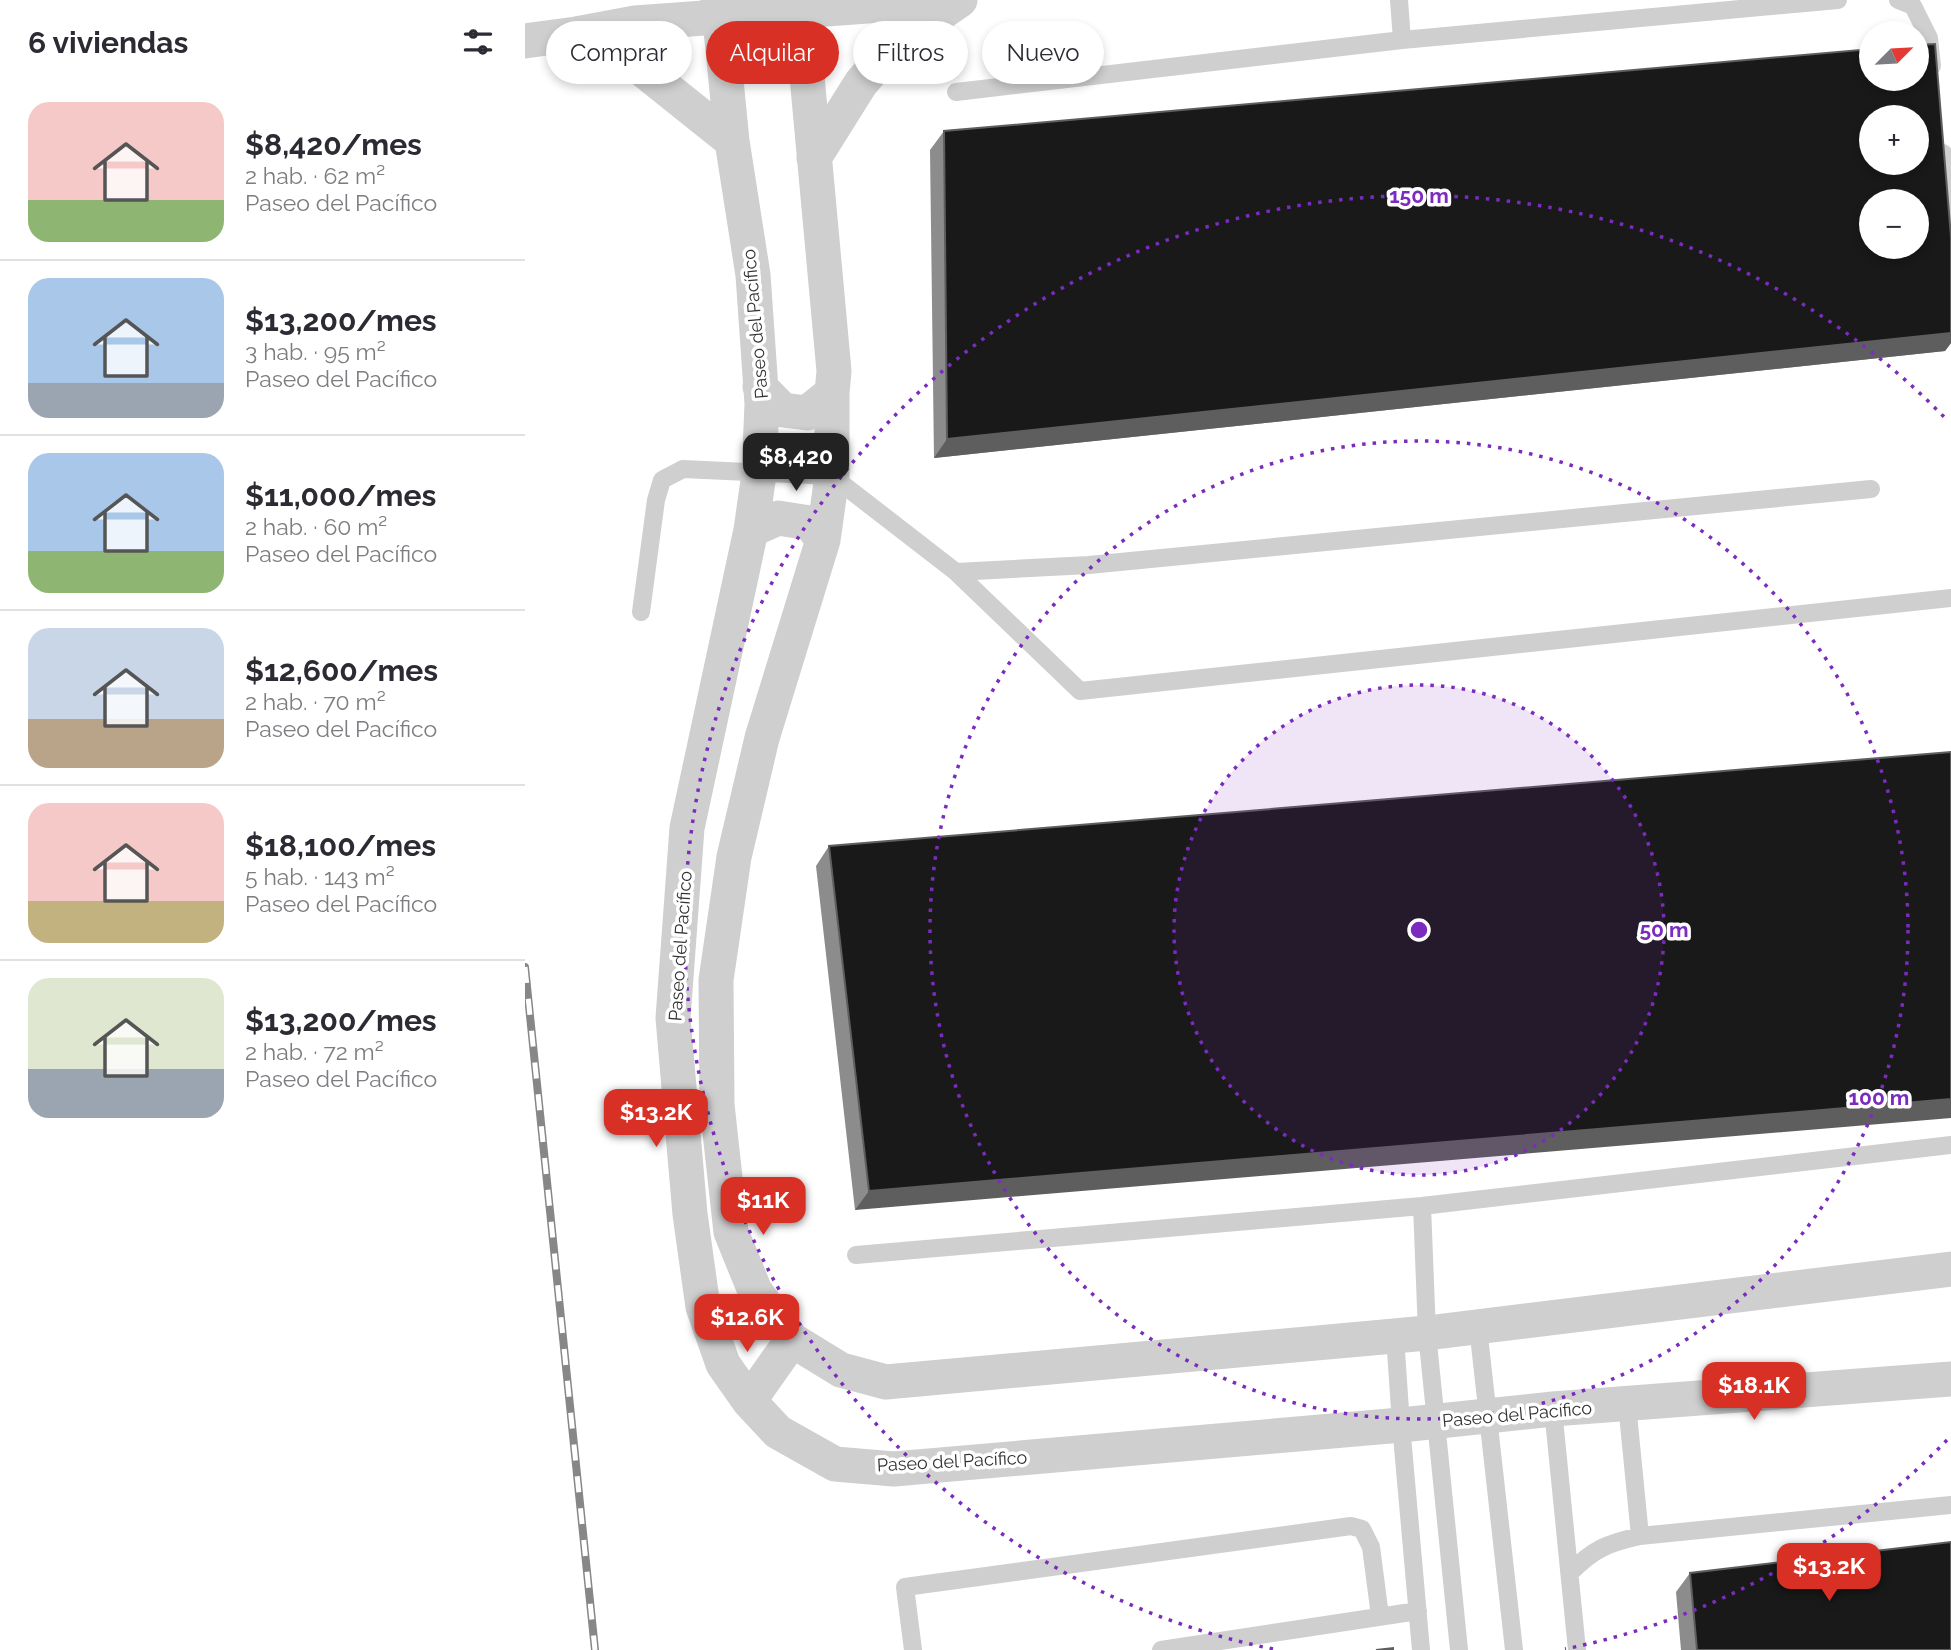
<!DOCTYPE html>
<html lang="es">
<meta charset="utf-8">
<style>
body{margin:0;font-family:Raleway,sans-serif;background:#f2f2f3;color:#2b2b33;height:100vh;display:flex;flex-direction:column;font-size:26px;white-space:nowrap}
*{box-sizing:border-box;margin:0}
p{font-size:23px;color:#7c7c81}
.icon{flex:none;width:38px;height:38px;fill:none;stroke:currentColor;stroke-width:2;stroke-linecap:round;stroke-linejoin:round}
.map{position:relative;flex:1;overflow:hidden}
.drawer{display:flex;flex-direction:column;background:#fff;width:525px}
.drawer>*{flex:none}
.hud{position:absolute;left:21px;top:21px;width:665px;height:63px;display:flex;gap:14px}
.needle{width:46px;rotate:66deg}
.buttons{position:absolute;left:1334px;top:21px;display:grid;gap:14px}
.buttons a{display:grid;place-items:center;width:70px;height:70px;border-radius:50%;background:#fff;box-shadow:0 4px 10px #0003;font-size:35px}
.price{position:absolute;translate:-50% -60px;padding:0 16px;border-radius:14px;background:#d93025;color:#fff;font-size:23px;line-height:46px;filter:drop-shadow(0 2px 4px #0008)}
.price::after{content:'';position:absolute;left:50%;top:42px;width:21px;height:16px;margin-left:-10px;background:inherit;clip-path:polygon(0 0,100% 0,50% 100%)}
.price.active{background:#222;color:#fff}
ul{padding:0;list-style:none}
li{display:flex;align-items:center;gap:21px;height:175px;padding:0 28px}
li+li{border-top:2px solid #e1e1e2}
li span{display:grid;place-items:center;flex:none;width:196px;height:140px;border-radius:21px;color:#555}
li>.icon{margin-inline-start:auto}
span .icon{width:84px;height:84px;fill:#fffc;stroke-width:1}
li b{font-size:30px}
h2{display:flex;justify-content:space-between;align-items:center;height:84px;padding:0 28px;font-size:30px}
.pill{padding:0 24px;border-radius:32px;background:#fff;box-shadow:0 4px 10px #0003;font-size:24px;line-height:63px}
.pill.active{background:#d93025;color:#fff}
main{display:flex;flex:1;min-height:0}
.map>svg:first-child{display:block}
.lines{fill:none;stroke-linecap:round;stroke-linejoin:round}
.lane{stroke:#cfcfcf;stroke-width:18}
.street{stroke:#cfcfcf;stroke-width:35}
.rail-casing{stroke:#878787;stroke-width:8}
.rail{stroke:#fff;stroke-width:5;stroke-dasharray:16;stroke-linecap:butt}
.wall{fill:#8c8c8c}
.shaded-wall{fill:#5e5e5e}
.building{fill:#191919;stroke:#5e5e5e;stroke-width:2;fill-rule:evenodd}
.ring{fill:none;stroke:#7b2cbf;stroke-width:3.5;stroke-dasharray:3.5 7}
.labels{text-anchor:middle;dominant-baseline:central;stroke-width:7;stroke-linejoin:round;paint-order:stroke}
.street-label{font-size:18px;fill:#323232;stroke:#fff}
.centre{fill:#7b2cbf;stroke:#fff;stroke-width:3.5}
.ring-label{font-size:21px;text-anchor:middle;font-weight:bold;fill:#7b2cbf;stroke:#fff;stroke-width:7;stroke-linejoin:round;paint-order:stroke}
</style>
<main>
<section class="drawer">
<h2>6 viviendas<svg class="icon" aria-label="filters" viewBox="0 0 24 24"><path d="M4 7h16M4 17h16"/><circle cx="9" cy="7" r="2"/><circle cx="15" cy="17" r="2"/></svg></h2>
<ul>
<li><span style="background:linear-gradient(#f6c9c9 70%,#8fb573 0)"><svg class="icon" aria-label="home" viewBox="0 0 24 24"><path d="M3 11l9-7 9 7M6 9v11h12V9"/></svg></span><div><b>$8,420/mes</b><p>2 hab. · 62 m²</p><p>Paseo del Pacífico</p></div></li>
<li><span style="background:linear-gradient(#a9c7e8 75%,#9aa5b1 0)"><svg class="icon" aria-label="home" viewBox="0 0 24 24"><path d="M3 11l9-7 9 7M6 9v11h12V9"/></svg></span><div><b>$13,200/mes</b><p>3 hab. · 95 m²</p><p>Paseo del Pacífico</p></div></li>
<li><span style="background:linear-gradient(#a9c7e8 70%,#8fb573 0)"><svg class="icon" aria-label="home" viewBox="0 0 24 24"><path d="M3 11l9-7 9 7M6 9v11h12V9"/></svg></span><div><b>$11,000/mes</b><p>2 hab. · 60 m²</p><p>Paseo del Pacífico</p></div></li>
<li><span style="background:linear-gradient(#c9d6e8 65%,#b9a48a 0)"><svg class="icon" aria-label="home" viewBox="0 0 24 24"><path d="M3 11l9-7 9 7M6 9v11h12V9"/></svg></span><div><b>$12,600/mes</b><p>2 hab. · 70 m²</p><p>Paseo del Pacífico</p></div></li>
<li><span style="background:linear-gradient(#f6c9c9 70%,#c2b280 0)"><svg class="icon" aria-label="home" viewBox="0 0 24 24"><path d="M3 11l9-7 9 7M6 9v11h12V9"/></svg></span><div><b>$18,100/mes</b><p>5 hab. · 143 m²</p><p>Paseo del Pacífico</p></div></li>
<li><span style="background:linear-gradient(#dfe7d0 65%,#9aa5b1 0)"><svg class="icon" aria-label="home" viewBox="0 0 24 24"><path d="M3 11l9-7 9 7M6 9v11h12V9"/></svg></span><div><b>$13,200/mes</b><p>2 hab. · 72 m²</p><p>Paseo del Pacífico</p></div></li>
</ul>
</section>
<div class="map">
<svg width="1426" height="1650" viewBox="0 0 1426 1650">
<rect width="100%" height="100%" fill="#fff"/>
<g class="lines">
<!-- lane -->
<path class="lane" d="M874 0 877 40
M1373 0 1388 6 1404 38 1407 66
M431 92 877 40 1313 0
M1418 153 1426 219
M431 572 564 565 1346 489
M116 612 131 500 137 480 158 469 307 476 431 572 555 691 1426 598
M897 1206 1426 1145
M331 1255 897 1206 902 1333 934 1650
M953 1327 989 1650
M870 1336 876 1425 896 1650
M1102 1404 1115 1536
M1028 1409 1052 1650
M1045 1573C1068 1549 1083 1543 1115 1536L1426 1505
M388 1650 380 1587 826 1526 837 1529 846 1547 855 1616
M636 1650 893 1611"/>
<!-- street -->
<path class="street" d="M193 0 207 141 228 275 237 404 234 474 226 530 162 828 148 1018 165 1214 178 1307 198 1364 224 1401 253 1432 310 1464 369 1469 876 1425 1028 1409 1426 1379
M275 0 309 371 307 393V476L298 540 237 738 209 857 191 980 192 1105 206 1232 230 1291 267 1340 316 1370 361 1382 902 1333 1426 1269
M51 34 112 65 207 141
M0 41 51 34 110 23 425 0
M289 158 336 83 368 46 435 0
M235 387 258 410 282 413 307 393
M226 530 253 518 285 523 298 540
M224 1401 267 1340"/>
<defs>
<path id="rail" d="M0 967 70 1650"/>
</defs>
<!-- rail casing -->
<use href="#rail" class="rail-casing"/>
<!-- rail -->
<use href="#rail" class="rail"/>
</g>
<!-- wall -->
<path class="wall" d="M419 131 1426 237V343L1420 351 409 458 405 150Z
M1426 752 330 1210 291 866 304 846Z
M1165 1573 1426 1650H1156L1151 1592Z"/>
<!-- shaded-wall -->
<path class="shaded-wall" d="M1426 333V343L1420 351 409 458 422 439Z
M1426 1099V1118L330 1210 344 1191Z"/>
<!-- building -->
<path class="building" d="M1410 44 1426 237V333L422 439 419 131 1346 49V79H1391V45ZM1346 117H1391V163H1346ZM1346 201H1391V247H1346Z
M1426 752V1099L344 1191 304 846Z
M1426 1542V1650H1172L1165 1573Z
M868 1648V1650H851Z"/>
<!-- distance rings -->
<circle cx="894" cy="930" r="245" fill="#7b2cbf" fill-opacity=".12"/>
<g class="ring">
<circle cx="894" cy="930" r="245"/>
<circle cx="894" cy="930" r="489"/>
<path d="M1422 1440A734 734 0 0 1 1040 1649M748 1649A734 734 0 1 1 1422 420"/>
</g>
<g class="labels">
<!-- street labels -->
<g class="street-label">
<text transform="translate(230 324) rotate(-95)">Paseo del Pacífico</text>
<text transform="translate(155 946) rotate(-86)">Paseo del Pacífico</text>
<text transform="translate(992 1414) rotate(-5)">Paseo del Pacífico</text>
<text transform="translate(427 1461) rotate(-3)">Paseo del Pacífico</text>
</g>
</g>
<circle cx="894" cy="930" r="10" class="centre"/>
<g class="ring-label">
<text x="894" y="203">150 m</text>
<text x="1139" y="937">50 m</text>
<text x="1354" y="1105">100 m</text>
</g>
</svg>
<div class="buttons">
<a><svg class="needle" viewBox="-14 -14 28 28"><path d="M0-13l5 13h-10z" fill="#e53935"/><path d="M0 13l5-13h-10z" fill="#7c7c81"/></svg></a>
<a>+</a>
<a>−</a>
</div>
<b class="price active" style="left:271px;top:493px">$8,420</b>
<b class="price" style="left:131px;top:1149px">$13.2K</b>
<b class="price" style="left:238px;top:1237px">$11K</b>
<b class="price" style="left:222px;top:1354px">$12.6K</b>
<b class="price" style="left:1229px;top:1422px">$18.1K</b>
<b class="price" style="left:1304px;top:1603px">$13.2K</b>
<div class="hud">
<a class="pill">Comprar</a>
<a class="pill active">Alquilar</a>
<a class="pill">Filtros</a>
<a class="pill">Nuevo</a>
</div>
</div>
</main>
